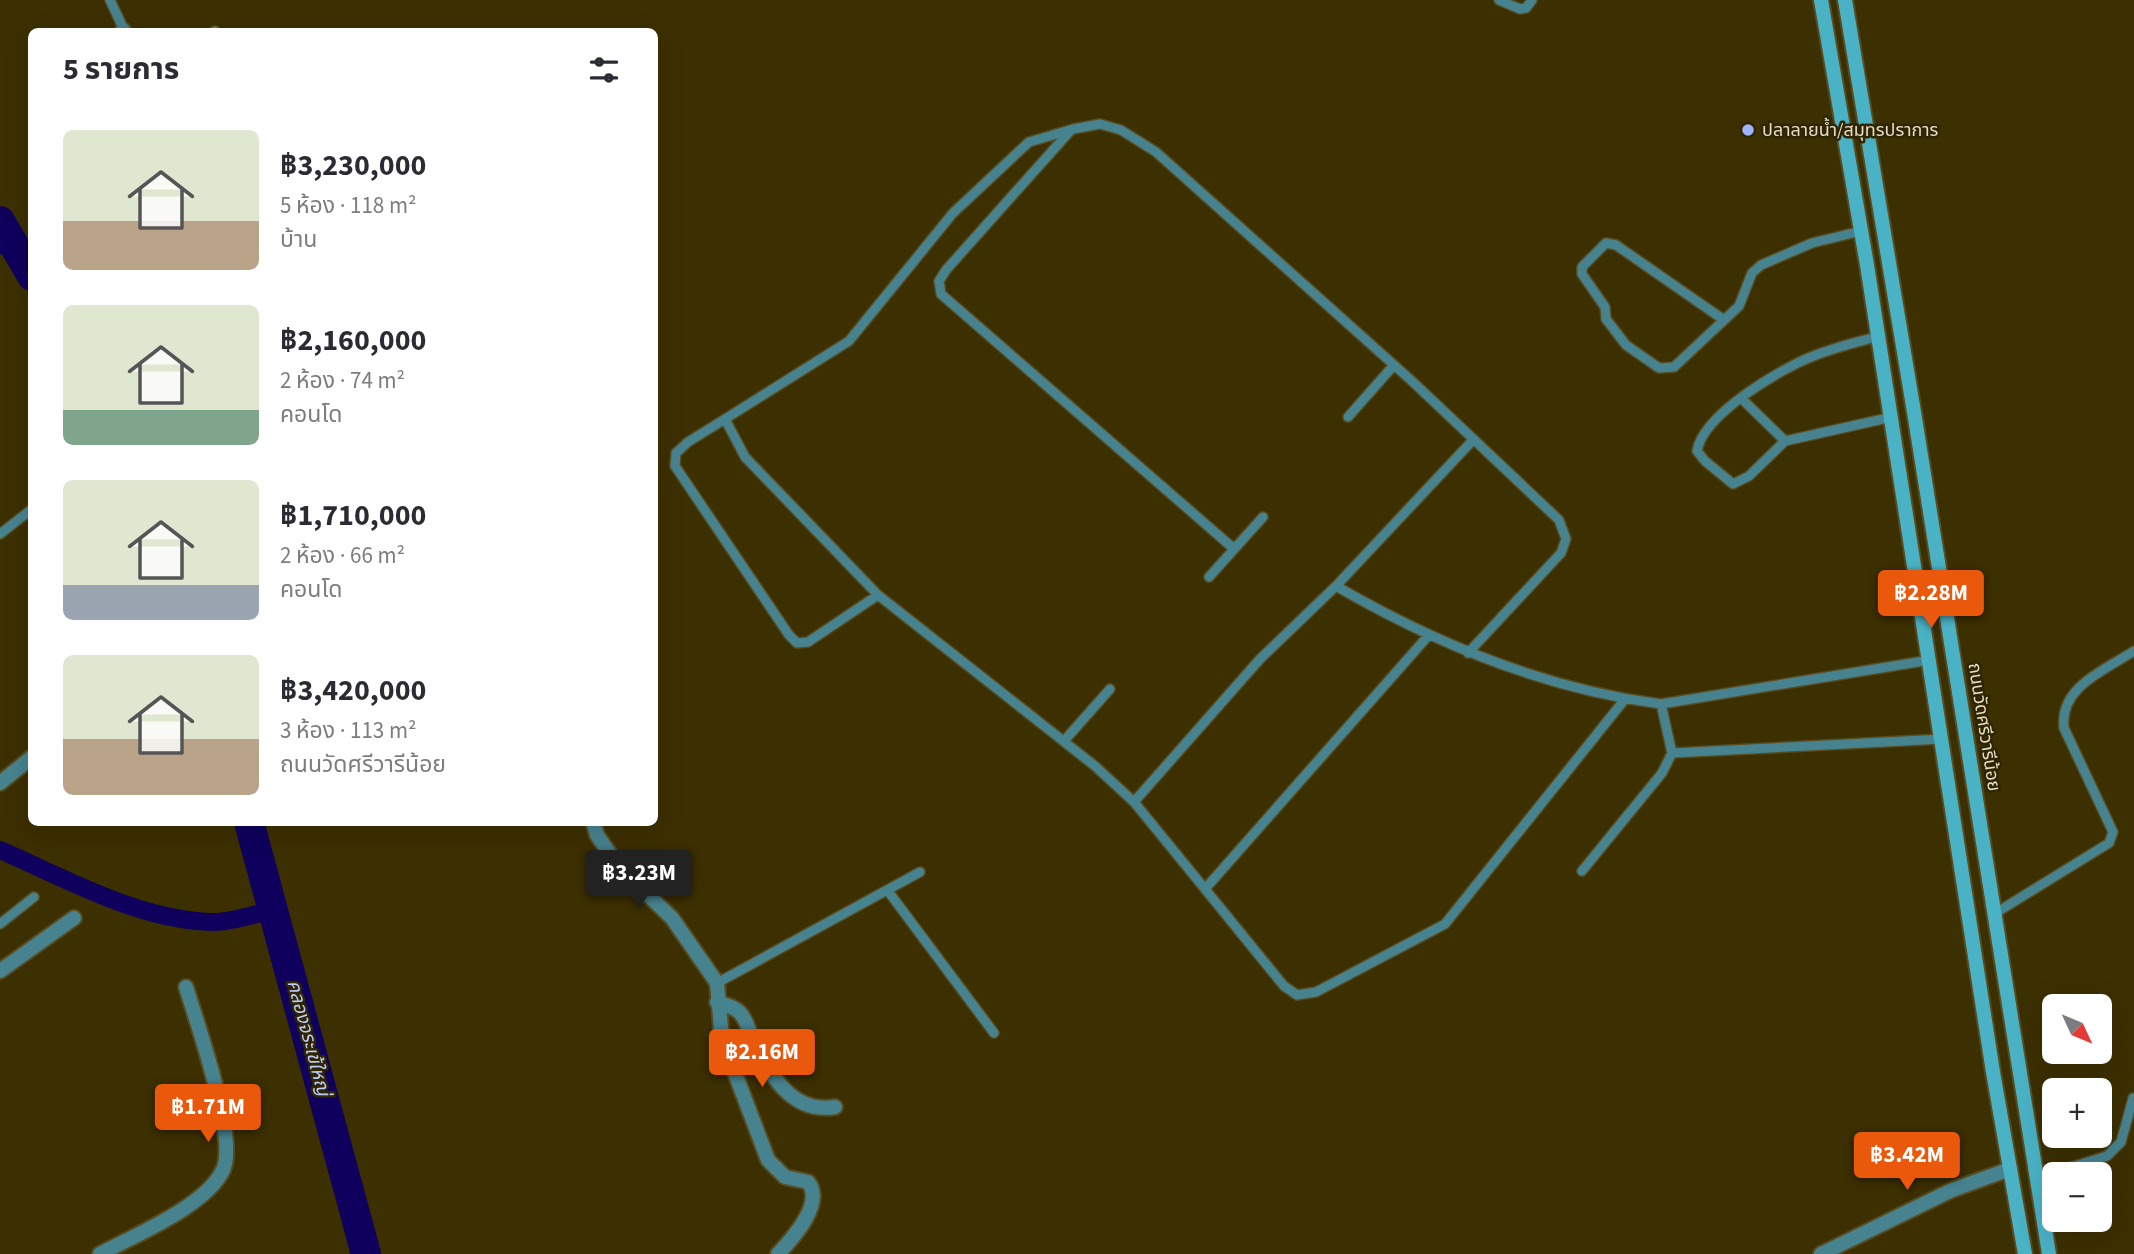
<!DOCTYPE html>
<html lang="th">
<meta charset="utf-8">
<style>
body{margin:0;font-family:"Source Sans 3","Noto Sans Thai",sans-serif;background:#f7f7f7;color:#2b2b33;height:100vh;display:flex;flex-direction:column;font-size:26px;white-space:nowrap}
*{box-sizing:border-box;margin:0}
p{font-size:23px;color:#7c7c81}
.icon{flex:none;width:38px;height:38px;fill:none;stroke:currentColor;stroke-width:2;stroke-linecap:round;stroke-linejoin:round}
.map{position:relative;flex:1;overflow:hidden}
.panel{position:absolute;left:28px;top:28px;width:630px;height:798px;display:flex;flex-direction:column;background:#fff;border-radius:10px;box-shadow:0 7px 28px #0002}
.panel>*{flex:none}
.needle{width:46px;rotate:134deg}
.tools{position:absolute;left:2042px;top:994px;display:grid;gap:14px}
.tools a{display:grid;place-items:center;width:70px;height:70px;border-radius:10px;background:#fff;box-shadow:0 7px 28px #0002;font-size:35px}
.price{position:absolute;translate:-50% -60px;padding:0 16px;border-radius:7px;background:#ea580c;color:#fff;font-size:23px;line-height:46px;filter:drop-shadow(0 2px 4px #0008)}
.price::after{content:'';position:absolute;left:50%;top:42px;width:21px;height:16px;margin-left:-10px;background:inherit;clip-path:polygon(0 0,100% 0,50% 100%)}
.price.current{background:#222;color:#fff}
ul{padding:0;list-style:none}
li{display:flex;align-items:center;gap:21px;height:175px;padding:0 35px}
li span{display:grid;place-items:center;flex:none;width:196px;height:140px;border-radius:10px;color:#555}
li>.icon{margin-inline-start:auto}
span .icon{width:84px;height:84px;fill:#fffc;stroke-width:1}
li b{font-size:30px}
h2{display:flex;justify-content:space-between;align-items:center;height:84px;padding:0 35px;font-size:30px}
.map>svg:first-child{display:block}
.lines{fill:none;stroke-linecap:round;stroke-linejoin:round}
.stream{stroke:#0e005c;stroke-width:5}
.canal{stroke:#0e005c;stroke-width:18}
.river{stroke:#0e005c;stroke-width:30}
.lane-casing{stroke:#574b20;stroke-width:12}
.street-casing{stroke:#574b20;stroke-width:18}
.secondary-casing{stroke:#574b20;stroke-width:18}
.lane{stroke:#47838f;stroke-width:9}
.street{stroke:#47838f;stroke-width:14}
.secondary{stroke:#4ab2c5;stroke-width:14}
.poi-dot{fill:#9fb3fd;stroke:#302503;stroke-width:2.5}
.labels{text-anchor:middle;dominant-baseline:central;stroke-width:5;stroke-linejoin:round;paint-order:stroke}
.poi-label{font-size:18px;fill:#e4ddc5;stroke:#302503;text-anchor:start}
.street-label{font-size:18px;fill:#e4ddc5;stroke:#302503}
.water-label{font-size:19px;font-style:italic;fill:#bccbfc;stroke:#302503}
</style>
<div class="map">
<svg width="2134" height="1254" viewBox="0 0 2134 1254">
<rect width="100%" height="100%" fill="#3c2f00"/>
<g class="lines">
<!-- stream -->
<path class="stream" d="M0 252 12 242"/>
<!-- canal -->
<path class="canal" d="M0 850C67 879 140 921 214 922 233 922 254 914 273 910"/>
<!-- river -->
<path class="river" d="M0 221 32 276
M249 822 366 1254"/>
<defs>
<path id="lane" d="M110 0 125 32
M1499 0 1520 9 1526 8 1532 0
M213 32 215 31
M1071 130 946 270 939 281 941 294 1233 548
M1724 320 1616 245 1606 243 1582 267V274L1605 307 1606 319 1626 345 1659 368 1674 367 1739 306 1752 273 1761 265 1812 243 1861 231
M1742 399 1785 441 1892 417
M1348 417 1394 365
M725 419 688 442 676 453 675 466 789 635 797 643 808 642 878 595
M1785 441 1749 476 1733 484 1705 461 1697 451C1703 414 1783 367 1816 355 1836 347 1858 342 1879 336
M0 534 32 509
M1209 577 1263 517
M1336 586C1436 644 1546 689 1661 704L1930 660
M1428 636 1205 889 1284 986 1297 995 1316 992 1445 924 1625 699
M1064 741 1110 689
M1672 753 1942 739
M1134 802 1260 659 1336 586 1473 440
M1582 871 1662 773 1672 753 1661 704
M1205 889 1134 802 1095 766 878 595 745 457 725 419 849 341 953 213 1029 142 1073 129 1100 124 1121 130 1156 152 1413 382 1559 520 1566 539 1561 553 1468 653
M888 891 994 1033
M1994 914 2109 843 2113 832 2064 728C2059 687 2105 670 2134 651
M0 924 34 897
M717 983 920 872
M2036 1178 2107 1156 2121 1142 2133 1098"/>
<path id="street" d="M122 32 123 30
M0 783 32 757
M593 822 597 835 618 866 672 918 717 983 722 1039 768 1160 785 1177 808 1182C825 1203 793 1238 778 1254
M0 971 74 918
M717 1002C725 1005 736 1007 741 1014 747 1021 749 1032 753 1040 770 1074 791 1114 835 1107
M100 1254C135 1235 206 1206 223 1170 238 1139 197 1023 186 987
M1821 1254 1952 1190 2010 1169"/>
<path id="secondary" d="M1821 0 1867 265 1993 1072 2025 1254
M1845 0 1914 412 2049 1254"/>
</defs>
<!-- lane casing -->
<use href="#lane" class="lane-casing"/>
<!-- street casing -->
<use href="#street" class="street-casing"/>
<!-- secondary casing -->
<use href="#secondary" class="secondary-casing"/>
<!-- lane -->
<use href="#lane" class="lane"/>
<!-- street -->
<use href="#street" class="street"/>
<!-- secondary -->
<use href="#secondary" class="secondary"/>
</g>
<!-- markers -->
<circle class="poi-dot" cx="1748" cy="130" r="7"/>
<g class="labels">
<!-- poi labels -->
<g class="poi-label">
<text x="1762" y="130">ปลาลายน้ำ/สมุทรปราการ</text>
</g>
<!-- street labels -->
<g class="street-label">
<text transform="translate(1984 727) rotate(81)">ถนนวัดศรีวารีน้อย</text>
</g>
<!-- water labels -->
<g class="water-label">
<text transform="translate(308 1038) rotate(75)">คลองจระเข้ใหญ่</text>
</g>
</g>
</svg>
<div class="tools">
<a><svg class="needle" viewBox="-14 -14 28 28"><path d="M0-13l5 13h-10z" fill="#e53935"/><path d="M0 13l5-13h-10z" fill="#7c7c81"/></svg></a>
<a>+</a>
<a>−</a>
</div>
<b class="price" style="left:1931px;top:630px">฿2.28M</b>
<b class="price current" style="left:639px;top:910px">฿3.23M</b>
<b class="price" style="left:762px;top:1089px">฿2.16M</b>
<b class="price" style="left:208px;top:1144px">฿1.71M</b>
<b class="price" style="left:1907px;top:1192px">฿3.42M</b>
<section class="panel">
<h2>5 รายการ<svg class="icon" aria-label="filters" viewBox="0 0 24 24"><path d="M4 7h16M4 17h16"/><circle cx="9" cy="7" r="2"/><circle cx="15" cy="17" r="2"/></svg></h2>
<ul>
<li><span style="background:linear-gradient(#dfe7d0 65%,#b9a48a 0)"><svg class="icon" aria-label="home" viewBox="0 0 24 24"><path d="M3 11l9-7 9 7M6 9v11h12V9"/></svg></span><div><b>฿3,230,000</b><p>5 ห้อง · 118 m²</p><p>บ้าน</p></div></li>
<li><span style="background:linear-gradient(#dfe7d0 75%,#7fa58c 0)"><svg class="icon" aria-label="home" viewBox="0 0 24 24"><path d="M3 11l9-7 9 7M6 9v11h12V9"/></svg></span><div><b>฿2,160,000</b><p>2 ห้อง · 74 m²</p><p>คอนโด</p></div></li>
<li><span style="background:linear-gradient(#dfe7d0 75%,#9aa5b1 0)"><svg class="icon" aria-label="home" viewBox="0 0 24 24"><path d="M3 11l9-7 9 7M6 9v11h12V9"/></svg></span><div><b>฿1,710,000</b><p>2 ห้อง · 66 m²</p><p>คอนโด</p></div></li>
<li><span style="background:linear-gradient(#dfe7d0 60%,#b9a48a 0)"><svg class="icon" aria-label="home" viewBox="0 0 24 24"><path d="M3 11l9-7 9 7M6 9v11h12V9"/></svg></span><div><b>฿3,420,000</b><p>3 ห้อง · 113 m²</p><p>ถนนวัดศรีวารีน้อย</p></div></li>
</ul>
</section>
</div>
